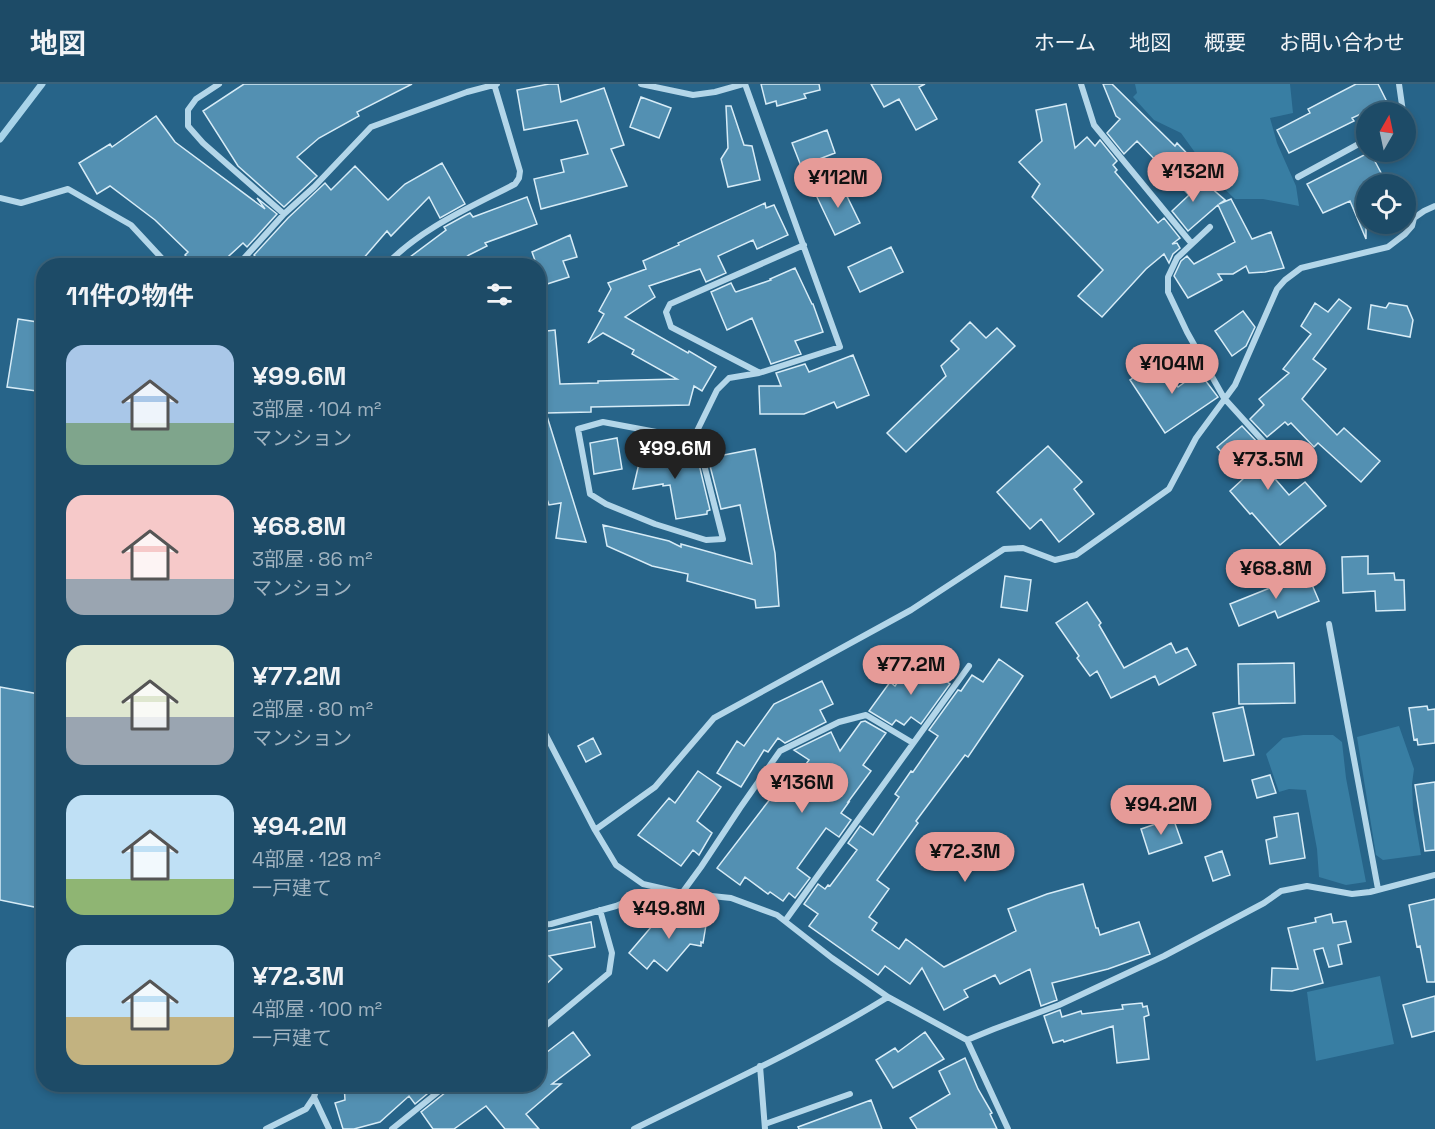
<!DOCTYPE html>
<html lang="ja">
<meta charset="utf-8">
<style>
body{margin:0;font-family:"Space Grotesk","Noto Sans JP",sans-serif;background:#25526d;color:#f1f3f6;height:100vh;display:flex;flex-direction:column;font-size:22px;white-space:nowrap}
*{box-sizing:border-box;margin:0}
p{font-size:20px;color:#a0b3c0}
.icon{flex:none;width:33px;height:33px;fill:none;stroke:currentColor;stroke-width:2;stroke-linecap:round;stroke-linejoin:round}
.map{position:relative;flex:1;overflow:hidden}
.drawer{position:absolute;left:36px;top:174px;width:510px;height:834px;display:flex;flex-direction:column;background:#1d4b67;border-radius:24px;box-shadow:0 3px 9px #0003,0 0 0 2px #3b637b}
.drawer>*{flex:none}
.needle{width:39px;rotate:9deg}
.tools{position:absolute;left:1356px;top:18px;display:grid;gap:12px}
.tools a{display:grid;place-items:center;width:60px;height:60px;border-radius:50%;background:#1d4b67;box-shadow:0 3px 9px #0003,0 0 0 2px #3b637b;font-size:30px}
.price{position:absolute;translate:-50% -51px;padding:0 14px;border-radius:21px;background:#e69b98;color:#111;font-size:20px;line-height:39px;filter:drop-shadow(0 2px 3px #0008)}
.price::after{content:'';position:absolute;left:50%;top:36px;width:18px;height:14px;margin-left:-9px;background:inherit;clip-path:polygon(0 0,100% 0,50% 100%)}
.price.current{background:#222;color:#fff}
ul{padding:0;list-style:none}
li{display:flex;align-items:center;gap:18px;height:150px;padding:0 30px}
li span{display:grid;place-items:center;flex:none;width:168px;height:120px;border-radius:18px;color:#555}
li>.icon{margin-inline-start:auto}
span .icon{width:72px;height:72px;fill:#fffc;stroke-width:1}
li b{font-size:26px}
h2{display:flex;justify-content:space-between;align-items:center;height:72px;padding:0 30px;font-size:26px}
header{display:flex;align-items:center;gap:36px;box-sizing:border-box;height:84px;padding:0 30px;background:#1d4b67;border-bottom:2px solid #3b637b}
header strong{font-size:28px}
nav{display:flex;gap:33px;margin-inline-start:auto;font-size:21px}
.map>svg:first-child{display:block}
.green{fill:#387ea3}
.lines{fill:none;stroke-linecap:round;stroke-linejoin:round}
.stream{stroke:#a8d3e9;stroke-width:7}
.building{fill:#5390b2;stroke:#d7ecf7;stroke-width:1.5}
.street{stroke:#b3d6e9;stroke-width:6}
</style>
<header>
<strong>地図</strong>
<nav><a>ホーム</a><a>地図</a><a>概要</a><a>お問い合わせ</a></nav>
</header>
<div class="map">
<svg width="1435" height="1045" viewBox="0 0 1435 1045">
<rect width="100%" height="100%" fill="#276489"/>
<!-- green -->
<path class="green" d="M1135 0H1290L1293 29 1270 34 1277 59 1296 102 1299 122 1263 115H1235L1214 95 1181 49 1154 36 1133 13 1137 9Z
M1399 642 1414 685 1412 700 1413 725 1421 771 1383 776 1376 771 1357 653Z
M1303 651H1333L1342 658 1346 694 1366 798 1346 801 1319 793 1317 765 1306 706 1289 705 1279 708 1266 670 1283 654Z
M1380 892 1394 960 1316 977 1307 908Z"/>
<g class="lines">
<!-- stream -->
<path class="stream" d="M0 55 42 0"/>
</g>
<!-- building -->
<path class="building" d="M244 0H412L357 28 359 32 319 54 297 73 317 92 284 123 238 82 203 27Z
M549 0H558L561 18 604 4 624 61 611 65 627 102 541 125 534 95 564 88 561 76 588 70 577 36 524 46 517 6Z
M761 0H819L820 6 804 10 806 14 777 22 776 17 766 20Z
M871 0H925L919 3 937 35 916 46 899 15 884 23Z
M1103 0H1112L1175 62 1177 59 1199 82 1193 88 1225 116 1219 120 1231 115 1252 155 1271 148 1284 184 1265 188 1249 189 1246 182 1233 190H1218L1222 196 1188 214 1174 192 1181 177 1187 172 1194 180 1235 158 1218 121 1188 147 1172 127 1189 111 1137 57 1124 70 1107 49 1120 35 1116 32Z
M1356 0H1378L1387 18 1352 34 1354 37 1289 69 1277 46 1310 29 1308 25Z
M641 13 671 24 659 54 630 43Z
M1066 20 1075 64 1087 53 1095 62 1100 56 1117 77 1113 81 1117 86 1115 88 1158 139 1164 134 1180 154 1172 160 1177 159 1180 164 1173 170 1169 179 1164 170 1146 185 1102 233 1078 212 1103 186 1032 113 1040 100 1019 78 1042 57 1036 26Z
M726 22H731L744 61 752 62 760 96 728 103 721 75 728 64Z
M156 32 175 58 265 125 257 114 277 130 247 163 243 159 218 182H195L185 171 188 168 155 136 110 102 97 110 79 79 110 60 112 63Z
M827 46 835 69 801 82 792 59Z
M1370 68 1387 100H1366V155L1350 117 1323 129 1307 100Z
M442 79 465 120 440 134 429 113 391 152 387 147 362 176 360 174 353 182H264L254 171 288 134 325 99 331 106 355 82 388 116 405 100Z
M841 100 860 139 835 151 816 111Z
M527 113 537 140 485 159 487 162 469 171 454 182H398L446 146 444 143 466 131 470 129 473 133Z
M765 119 766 124 774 121 788 151 757 165 753 156 718 172 726 189 706 198 700 185 649 202 655 213 625 233 688 269 689 267 716 283 702 307 694 302 689 321 591 323V328L546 329 586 458 556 454 561 419 549 421 538 389V248L555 246 560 300 598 299V297L677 295 632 270 634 266 603 249 588 259 604 230 599 227 611 205 608 199 646 185 643 177 679 161 678 159Z
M570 151 577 173 563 177 569 193 544 201 538 186V182H537L532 168Z
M891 163 903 188 860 208 848 183Z
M795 184 812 220H813L823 248 795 257 801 270 771 280 752 234 727 246 711 208 731 199 735 207 736 208 771 196 770 195Z
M1339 215 1351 224 1313 275 1326 285 1302 315 1337 351 1344 344 1380 377 1361 398 1318 359 1314 363 1291 339 1288 341 1285 338 1267 353 1250 335 1264 321 1259 315 1289 289 1283 285 1311 250 1301 242 1315 219 1328 228Z
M1389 219 1407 222 1413 236 1410 253 1368 245 1371 221 1386 224Z
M1243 227 1255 243 1246 262 1232 272 1215 247Z
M18 235 44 239V308L7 303Z
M970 238 986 254 997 244 1015 262 906 368 887 349 946 292 941 282 959 265 951 257Z
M853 271 869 311 837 324 834 318 804 330H760L759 302H781L776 289 805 280 809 288Z
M1159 276 1178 303 1199 288 1218 313 1165 349 1130 296Z
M1242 342 1259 360 1251 367 1289 411 1305 398 1326 422 1280 461 1252 429 1250 430 1230 407 1244 394 1217 363Z
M617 354 622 385 594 390 590 359Z
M1048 362 1082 398 1074 405 1094 430 1059 458 1041 435 1030 445 997 408Z
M680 364 679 367 688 365 690 378 698 376 710 426 707 427V430L676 435 670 401 663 402V400L633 405 641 371Z
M755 365 775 469 779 522 756 524 755 516 687 497 688 490 652 482 607 462 603 441 669 457 681 463V460L752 480 740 421 721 425 708 374Z
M1368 472V490L1394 489 1395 496H1404L1405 526 1376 527 1375 507 1343 509 1342 473Z
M1307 489 1319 517 1278 534 1275 527 1239 542 1230 520Z
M1005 492 1031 496 1027 527 1001 523Z
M1087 518 1101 539 1099 541 1124 584 1171 559 1176 569 1187 564 1196 581 1159 601 1155 592 1111 614 1097 587 1090 592 1077 574 1079 572 1056 539Z
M915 575 950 600 921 640 911 633 904 641 896 636 892 641 869 627 890 598 895 602Z
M999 575 1023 592 968 673 965 671 916 737 918 739 877 796 889 805 869 833 877 839 872 846 899 865 906 855 944 883 1016 847 1008 825 1047 810 1083 800 1096 844H1098L1100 851 1139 838 1150 870 1108 885 1052 899 1057 916 1041 922 1030 885 1000 900 995 891 964 906 968 913 944 926 922 884 910 900 885 882 878 891 809 842 818 830 804 820 818 800 825 805 828 801 830 802 857 766 848 759 860 742 873 751 899 713 895 710 911 687 913 688 938 652 929 646 958 606 961 607 972 591 983 598Z
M1294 579 1295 619 1239 620 1238 580Z
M822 597 833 620 820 626 826 638 785 659 778 654 768 668 764 666 741 703 717 689 737 657 744 662 774 620Z
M0 603 44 611V825L0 816Z
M1427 622 1428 626 1435 625V659L1418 661 1417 655 1414 656 1409 624Z
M1243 623 1254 671 1224 677 1213 629Z
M865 637 886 649 863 681 871 687 848 718H849L841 729 851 736 839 753 826 744 797 784 810 794 795 814 789 809 783 817 770 808 768 810 745 793 740 801 717 784 774 710 780 715 809 676 794 666 831 648 840 667 861 638Z
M593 654 601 670 586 678 578 662Z
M698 687 721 703 697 737 712 749 699 771 693 766 681 782 638 751 669 714 675 719Z
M1270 691 1276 709 1257 714 1252 696Z
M1435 698V766L1425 767 1415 701Z
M1298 729 1305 774 1270 780 1266 756 1277 753 1274 733Z
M1173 734 1182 759 1149 770 1141 745Z
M1222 767 1230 791 1213 797 1205 773Z
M1435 815V898H1427L1420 862 1417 863 1409 821Z
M667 829 707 835 703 859 701 858V862L690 860 667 887 654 876 647 885 629 869 658 835 659 830H667Z
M1331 830 1333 839 1346 837 1351 858 1338 861 1342 880 1329 883 1323 864 1314 866 1323 899 1292 907 1271 906 1272 884 1298 885 1288 844 1316 838 1315 834Z
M591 838 595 863 549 872 562 885 538 908V849Z
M1435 912V947L1412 953 1403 921Z
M1142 919 1143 923 1147 922 1149 931 1144 933 1149 975 1117 979 1113 942 1064 958 1063 956 1053 959 1044 932 1060 926 1062 933 1081 927 1082 930 1123 925 1122 921Z
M573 948 590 971 552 1000H561L526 1030 539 1045H505L486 1022 454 1045H433L421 1028 451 1004 453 1000H538V975Z
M925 948 944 975 893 1004 876 976 895 964 898 968Z
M965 974 978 1005 992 1029 990 1030 997 1045H917L910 1034 950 1010 939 987Z
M344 1000H439L415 1020 409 1012 380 1038 354 1045H343L335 1019 345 1016Z
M871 1016 882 1045H799L798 1043Z"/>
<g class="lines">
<!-- street -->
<path class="street" d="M219 0 196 15 188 26V42L203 59 284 130
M641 0 693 11 715 8 743 0
M1081 0 1094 41 1192 160
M1399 0 1403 28
M1298 93 1366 56
M0 114 21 119 68 105 131 141 169 182
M1210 143 1177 174 1168 193V208L1187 248 1224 314 1290 387
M237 182 284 130 314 103 371 43 467 8 497 0
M385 182C421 144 469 124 515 100L519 94 520 87 494 0
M758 288 671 243 666 228 670 220 804 161
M696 349 683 353 603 338 578 345 590 410 606 420 655 440 706 456 723 455 696 349 717 306 729 294 759 289 840 263 745 0
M1329 540 1378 805
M538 636 595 746 616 781 643 800 682 809 731 814 777 831 832 874 888 913 967 956 1008 1045
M595 746 655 703 714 634 911 526 1004 465 1023 464 1055 476 1076 471 1169 405 1196 354 1235 301 1277 205 1285 196 1301 184 1388 163 1405 150 1412 142 1414 134 1424 127 1435 122
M682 809 701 783 740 724 780 667 839 638 866 631 913 659
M785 837 969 582
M538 841 551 840 616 822 658 804
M538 948 609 889 612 869 600 826
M967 956 994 945 1059 921 1164 872 1264 819 1281 807 1307 802 1352 810 1370 808 1435 791
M760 982 765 1045
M314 1013 329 1045
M765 1040 850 1010
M266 1045 306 1025 314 1013 318 1000
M392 1045 448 1000
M634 1045C719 1003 807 963 888 913"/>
</g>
</svg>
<div class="tools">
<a><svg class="needle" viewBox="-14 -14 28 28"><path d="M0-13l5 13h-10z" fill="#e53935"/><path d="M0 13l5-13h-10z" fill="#a0b3c0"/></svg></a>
<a><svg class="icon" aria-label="locate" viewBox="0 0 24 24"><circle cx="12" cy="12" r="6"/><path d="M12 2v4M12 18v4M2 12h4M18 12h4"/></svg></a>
</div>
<b class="price" style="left:1193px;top:119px">¥132M</b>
<b class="price" style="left:838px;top:125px">¥112M</b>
<b class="price" style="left:1172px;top:311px">¥104M</b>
<b class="price current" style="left:675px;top:396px">¥99.6M</b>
<b class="price" style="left:1268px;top:407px">¥73.5M</b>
<b class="price" style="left:1276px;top:516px">¥68.8M</b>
<b class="price" style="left:911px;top:612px">¥77.2M</b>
<b class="price" style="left:802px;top:730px">¥136M</b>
<b class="price" style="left:1161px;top:752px">¥94.2M</b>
<b class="price" style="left:965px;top:799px">¥72.3M</b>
<b class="price" style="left:669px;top:856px">¥49.8M</b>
<section class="drawer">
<h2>11件の物件<svg class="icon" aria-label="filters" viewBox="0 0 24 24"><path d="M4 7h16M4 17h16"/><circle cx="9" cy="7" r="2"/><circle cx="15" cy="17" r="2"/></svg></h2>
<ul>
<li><span style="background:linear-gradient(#a9c7e8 65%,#7fa58c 0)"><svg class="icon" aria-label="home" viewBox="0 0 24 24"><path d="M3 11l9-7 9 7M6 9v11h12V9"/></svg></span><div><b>¥99.6M</b><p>3部屋 · 104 m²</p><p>マンション</p></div></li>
<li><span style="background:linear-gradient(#f6c9c9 70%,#9aa5b1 0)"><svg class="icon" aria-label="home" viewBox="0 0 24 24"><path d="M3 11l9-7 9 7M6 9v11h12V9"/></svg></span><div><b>¥68.8M</b><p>3部屋 · 86 m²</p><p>マンション</p></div></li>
<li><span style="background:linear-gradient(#dfe7d0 60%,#9aa5b1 0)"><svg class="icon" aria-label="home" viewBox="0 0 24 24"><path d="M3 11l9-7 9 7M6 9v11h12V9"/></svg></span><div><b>¥77.2M</b><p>2部屋 · 80 m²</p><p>マンション</p></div></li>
<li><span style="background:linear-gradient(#bfe0f5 70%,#8fb573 0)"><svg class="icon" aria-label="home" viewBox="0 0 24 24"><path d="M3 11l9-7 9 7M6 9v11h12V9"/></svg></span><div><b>¥94.2M</b><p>4部屋 · 128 m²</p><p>一戸建て</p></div></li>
<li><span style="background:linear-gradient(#bfe0f5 60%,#c2b280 0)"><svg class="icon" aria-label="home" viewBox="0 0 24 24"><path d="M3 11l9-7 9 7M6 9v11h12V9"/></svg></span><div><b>¥72.3M</b><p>4部屋 · 100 m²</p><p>一戸建て</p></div></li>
</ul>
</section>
</div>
